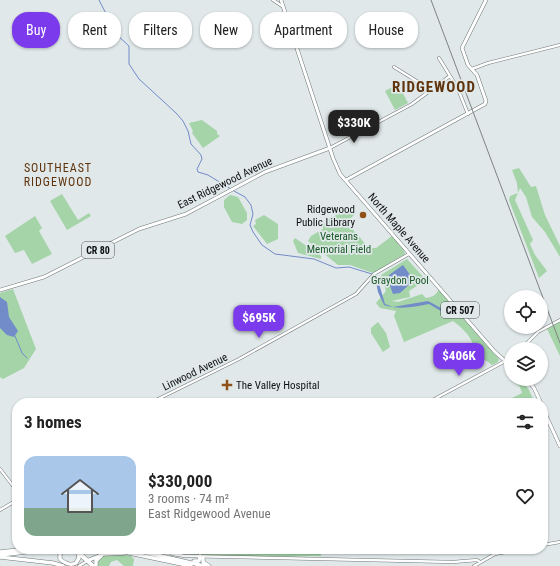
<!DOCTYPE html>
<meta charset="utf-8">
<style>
body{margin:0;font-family:"Roboto Condensed",sans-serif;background:#f6f6f6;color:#222;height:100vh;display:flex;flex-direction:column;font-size:15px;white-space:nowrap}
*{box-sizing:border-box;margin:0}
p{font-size:13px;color:#767676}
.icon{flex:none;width:22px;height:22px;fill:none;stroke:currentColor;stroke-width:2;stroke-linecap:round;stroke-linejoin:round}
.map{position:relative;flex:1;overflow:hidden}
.panel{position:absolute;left:12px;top:398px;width:536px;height:156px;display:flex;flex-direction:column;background:#fff;border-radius:16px;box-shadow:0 1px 3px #0004}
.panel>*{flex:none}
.guide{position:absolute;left:12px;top:12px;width:536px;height:36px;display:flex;gap:8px}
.tools{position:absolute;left:504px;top:290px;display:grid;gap:8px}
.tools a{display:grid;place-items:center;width:44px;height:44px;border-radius:50%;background:#fff;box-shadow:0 1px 3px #0004;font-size:20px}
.price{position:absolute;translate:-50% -34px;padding:0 9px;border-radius:8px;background:#7c3aed;color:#fff;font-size:13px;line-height:26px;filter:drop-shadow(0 1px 2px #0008)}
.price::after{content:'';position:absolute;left:50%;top:24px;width:12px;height:9px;margin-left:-6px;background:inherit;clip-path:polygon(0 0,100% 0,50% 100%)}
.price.selected{background:#222;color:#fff}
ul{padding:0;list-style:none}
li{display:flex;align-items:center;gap:12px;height:100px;padding:0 12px}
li+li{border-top:1px solid #e0e0e0}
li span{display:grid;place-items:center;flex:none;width:112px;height:80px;border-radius:12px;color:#555}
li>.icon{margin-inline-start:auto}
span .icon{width:48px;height:48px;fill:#fffc;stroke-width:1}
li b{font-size:17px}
h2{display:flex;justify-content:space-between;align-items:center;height:48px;padding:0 12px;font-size:17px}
.chip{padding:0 14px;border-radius:16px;background:#fff;box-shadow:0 1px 3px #0004;font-size:14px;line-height:36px}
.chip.selected{background:#7c3aed;color:#fff}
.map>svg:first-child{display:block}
.green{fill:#a4d4a8}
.water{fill:#728bc9}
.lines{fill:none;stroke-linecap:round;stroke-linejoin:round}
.stream{stroke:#728bc9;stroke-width:1}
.secondary-casing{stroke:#717879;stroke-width:3.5}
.primary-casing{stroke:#717879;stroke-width:4}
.highway-casing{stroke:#717879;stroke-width:4.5}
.secondary{stroke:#fff;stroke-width:2.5}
.primary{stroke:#fff;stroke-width:3}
.highway{stroke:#fff;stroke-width:3.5}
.rail{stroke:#7e8384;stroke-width:1}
.poi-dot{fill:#905118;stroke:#e0e8e9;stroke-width:1.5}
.labels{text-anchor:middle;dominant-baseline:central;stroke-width:3.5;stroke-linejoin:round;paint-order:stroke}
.shield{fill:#e0e8e9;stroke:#4e5252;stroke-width:1}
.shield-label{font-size:10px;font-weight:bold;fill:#0f1112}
.street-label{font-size:11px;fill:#0f1112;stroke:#e0e8e9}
.poi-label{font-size:11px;fill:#0f1112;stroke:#e0e8e9;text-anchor:end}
.park-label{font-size:11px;fill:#185726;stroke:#e0e8e9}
.neighbourhood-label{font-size:12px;letter-spacing:1px;fill:#5f330c;stroke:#e0e8e9}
.district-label{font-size:15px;font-weight:bold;letter-spacing:1px;fill:#5f330c;stroke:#e0e8e9}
</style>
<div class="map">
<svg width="560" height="566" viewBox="0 0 560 566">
<rect width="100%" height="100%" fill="#e0e8e9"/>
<!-- green -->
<path class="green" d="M398 84 408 103 395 110 385 91Z
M202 120 217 131V134L220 136 203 148 192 133 193 131 189 123Z
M519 168 531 187 536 186 545 215 560 246V257L545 232 532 217 526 197 520 188 515 200 533 240 530 244 535 255 547 271 539 278 509 200 510 196 518 193 517 183 512 170Z
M62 194 78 220 89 213 91 216 67 230 50 201Z
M230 195 238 197 247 213V220L242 224 232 222 224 207V200Z
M348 211 350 213 353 211 356 213 348 221H341L347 223 369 248H376L392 236 404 251 405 254 373 273 350 265H338L308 241 311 236 323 229C321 219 340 214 348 211Z
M264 215 278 224V239L267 244 253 226 256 224 255 220Z
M35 216 42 228 39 231 52 254 32 264 24 250 15 253 5 236Z
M295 238 321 256V259L298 253 293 241Z
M407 259 426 280 409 291 410 297 392 301 398 302 422 294 426 298C433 297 436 295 439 289L499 359 498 362 492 365C487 360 477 357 474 352 473 349 473 345 472 342 468 333 461 327 453 321L404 342 394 316 396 311 380 308 376 303 386 291 381 275Z
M13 289 36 349 24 368 3 379 0 377V293Z
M560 321V356L547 329Z
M378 322 386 333 390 347 383 352 371 333V328Z
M511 379H521L529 390 535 403H512L510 399 522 393 520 387Z
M170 549H327L321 552V556C299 556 180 560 170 549Z
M112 553 131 556 134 559 133 566H124L117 560 111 562 109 566H98L97 563 99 557Z"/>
<!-- water -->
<path class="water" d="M403 265 411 276 410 284 400 293 393 294 389 283V275Z
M375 277H377L385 304 393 307 428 301 454 315 451 317 429 304C415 307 398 310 384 305L378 292Z
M0 297 7 302 9 317 18 331 14 337 7 335 0 328Z"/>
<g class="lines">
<!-- stream -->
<path class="stream" d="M99 0 117 35 129 46V64L139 79 176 113 183 121 188 131 191 144 201 155 202 159 197 169 198 172 208 175 231 189
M234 191 245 197 251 205 253 214 250 225 253 232 262 245 275 254 314 259 336 268 349 267 372 274 376 277
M15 336 22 353 27 358"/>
<defs>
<path id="secondary" d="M273 0 282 6
M439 58 458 89 468 114
M394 67 431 90
M472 69 488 63 560 45
M330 148 412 104 450 76
M521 349 538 332 560 320
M150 403 239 359 356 294 374 274 409 254
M427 403 511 358
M0 469 17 491
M0 510 17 500
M543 545 560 542
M73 549 92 566
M76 549 94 566
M167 549 172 554 185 556 453 562 477 560 480 562
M79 566 87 561
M474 566 495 554 523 549"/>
<path id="primary" d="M281 0 333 158 340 174 495 352 511 366
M346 180 485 104 486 101 477 75 468 65 462 48 486 0
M0 290 44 277 139 229 186 214 265 172 330 148
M527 379 534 388 541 403
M543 409 560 446"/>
<path id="highway" d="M69 549 63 551 60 554V559C64 563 71 566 76 563L79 558 78 553
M110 549 191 566
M131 549 204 566
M0 552 27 549
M1 555 49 549
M0 557 53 563 63 566
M203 557V562L209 566
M89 560 104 554 125 553
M194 561H199L200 556
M96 566V561L102 555"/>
</defs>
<!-- secondary casing -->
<use href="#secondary" class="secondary-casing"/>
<!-- primary casing -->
<use href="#primary" class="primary-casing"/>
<!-- highway casing -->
<use href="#highway" class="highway-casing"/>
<!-- secondary -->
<use href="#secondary" class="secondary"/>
<!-- primary -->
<use href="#primary" class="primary"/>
<!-- highway -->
<use href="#highway" class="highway"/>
<!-- rail -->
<path class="rail" d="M431 0 560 343"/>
</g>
<!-- markers -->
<g class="poi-dot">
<circle cx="363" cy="215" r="4"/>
<path d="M225 379h4v4h4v4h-4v4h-4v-4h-4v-4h4z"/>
</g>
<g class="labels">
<!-- shield labels -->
<g class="shield">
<rect x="82" y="242" width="32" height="16" rx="3"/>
<rect x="441" y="302" width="38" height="16" rx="3"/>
</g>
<g class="shield-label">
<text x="98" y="250">CR 80</text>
<text x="460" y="310">CR 507</text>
</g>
<!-- street labels -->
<g class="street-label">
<text transform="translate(225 183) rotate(-26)">East Ridgewood Avenue</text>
<text transform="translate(399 228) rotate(49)">North Maple Avenue</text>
<text transform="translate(195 372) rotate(-26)">Linwood Avenue</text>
</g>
<!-- poi labels -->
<g class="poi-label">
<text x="355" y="209">Ridgewood<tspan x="355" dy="13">Public Library</tspan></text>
<text x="236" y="385" text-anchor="start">The Valley Hospital</text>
</g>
<!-- park labels -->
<g class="park-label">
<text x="339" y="236">Veterans<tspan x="339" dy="13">Memorial Field</tspan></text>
<text x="400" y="280">Graydon Pool</text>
</g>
<!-- neighbourhood labels -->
<g class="neighbourhood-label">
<text x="58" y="168">SOUTHEAST<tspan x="58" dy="14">RIDGEWOOD</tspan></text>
</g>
<!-- district labels -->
<g class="district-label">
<text x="434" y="87">RIDGEWOOD</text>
</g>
</g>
</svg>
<div class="tools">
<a><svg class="icon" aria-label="locate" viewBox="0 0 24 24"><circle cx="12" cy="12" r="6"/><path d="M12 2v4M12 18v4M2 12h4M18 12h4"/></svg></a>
<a><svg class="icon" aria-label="layers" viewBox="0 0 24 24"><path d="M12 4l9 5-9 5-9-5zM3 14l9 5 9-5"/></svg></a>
</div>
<b class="price selected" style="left:354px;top:144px">$330K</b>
<b class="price" style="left:259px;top:339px">$695K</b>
<b class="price" style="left:459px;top:377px">$406K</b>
<div class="guide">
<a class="chip selected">Buy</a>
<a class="chip">Rent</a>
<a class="chip">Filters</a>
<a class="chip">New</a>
<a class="chip">Apartment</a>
<a class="chip">House</a>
</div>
<section class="panel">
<h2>3 homes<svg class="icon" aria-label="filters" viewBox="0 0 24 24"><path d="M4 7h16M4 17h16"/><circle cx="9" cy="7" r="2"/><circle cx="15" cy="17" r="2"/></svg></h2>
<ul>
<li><span style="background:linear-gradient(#a9c7e8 65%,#7fa58c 0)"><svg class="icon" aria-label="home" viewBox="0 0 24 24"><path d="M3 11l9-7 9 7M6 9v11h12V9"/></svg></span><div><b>$330,000</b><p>3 rooms · 74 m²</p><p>East Ridgewood Avenue</p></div><svg class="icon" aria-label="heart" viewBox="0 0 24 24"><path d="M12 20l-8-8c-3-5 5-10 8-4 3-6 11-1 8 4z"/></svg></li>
</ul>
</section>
</div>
